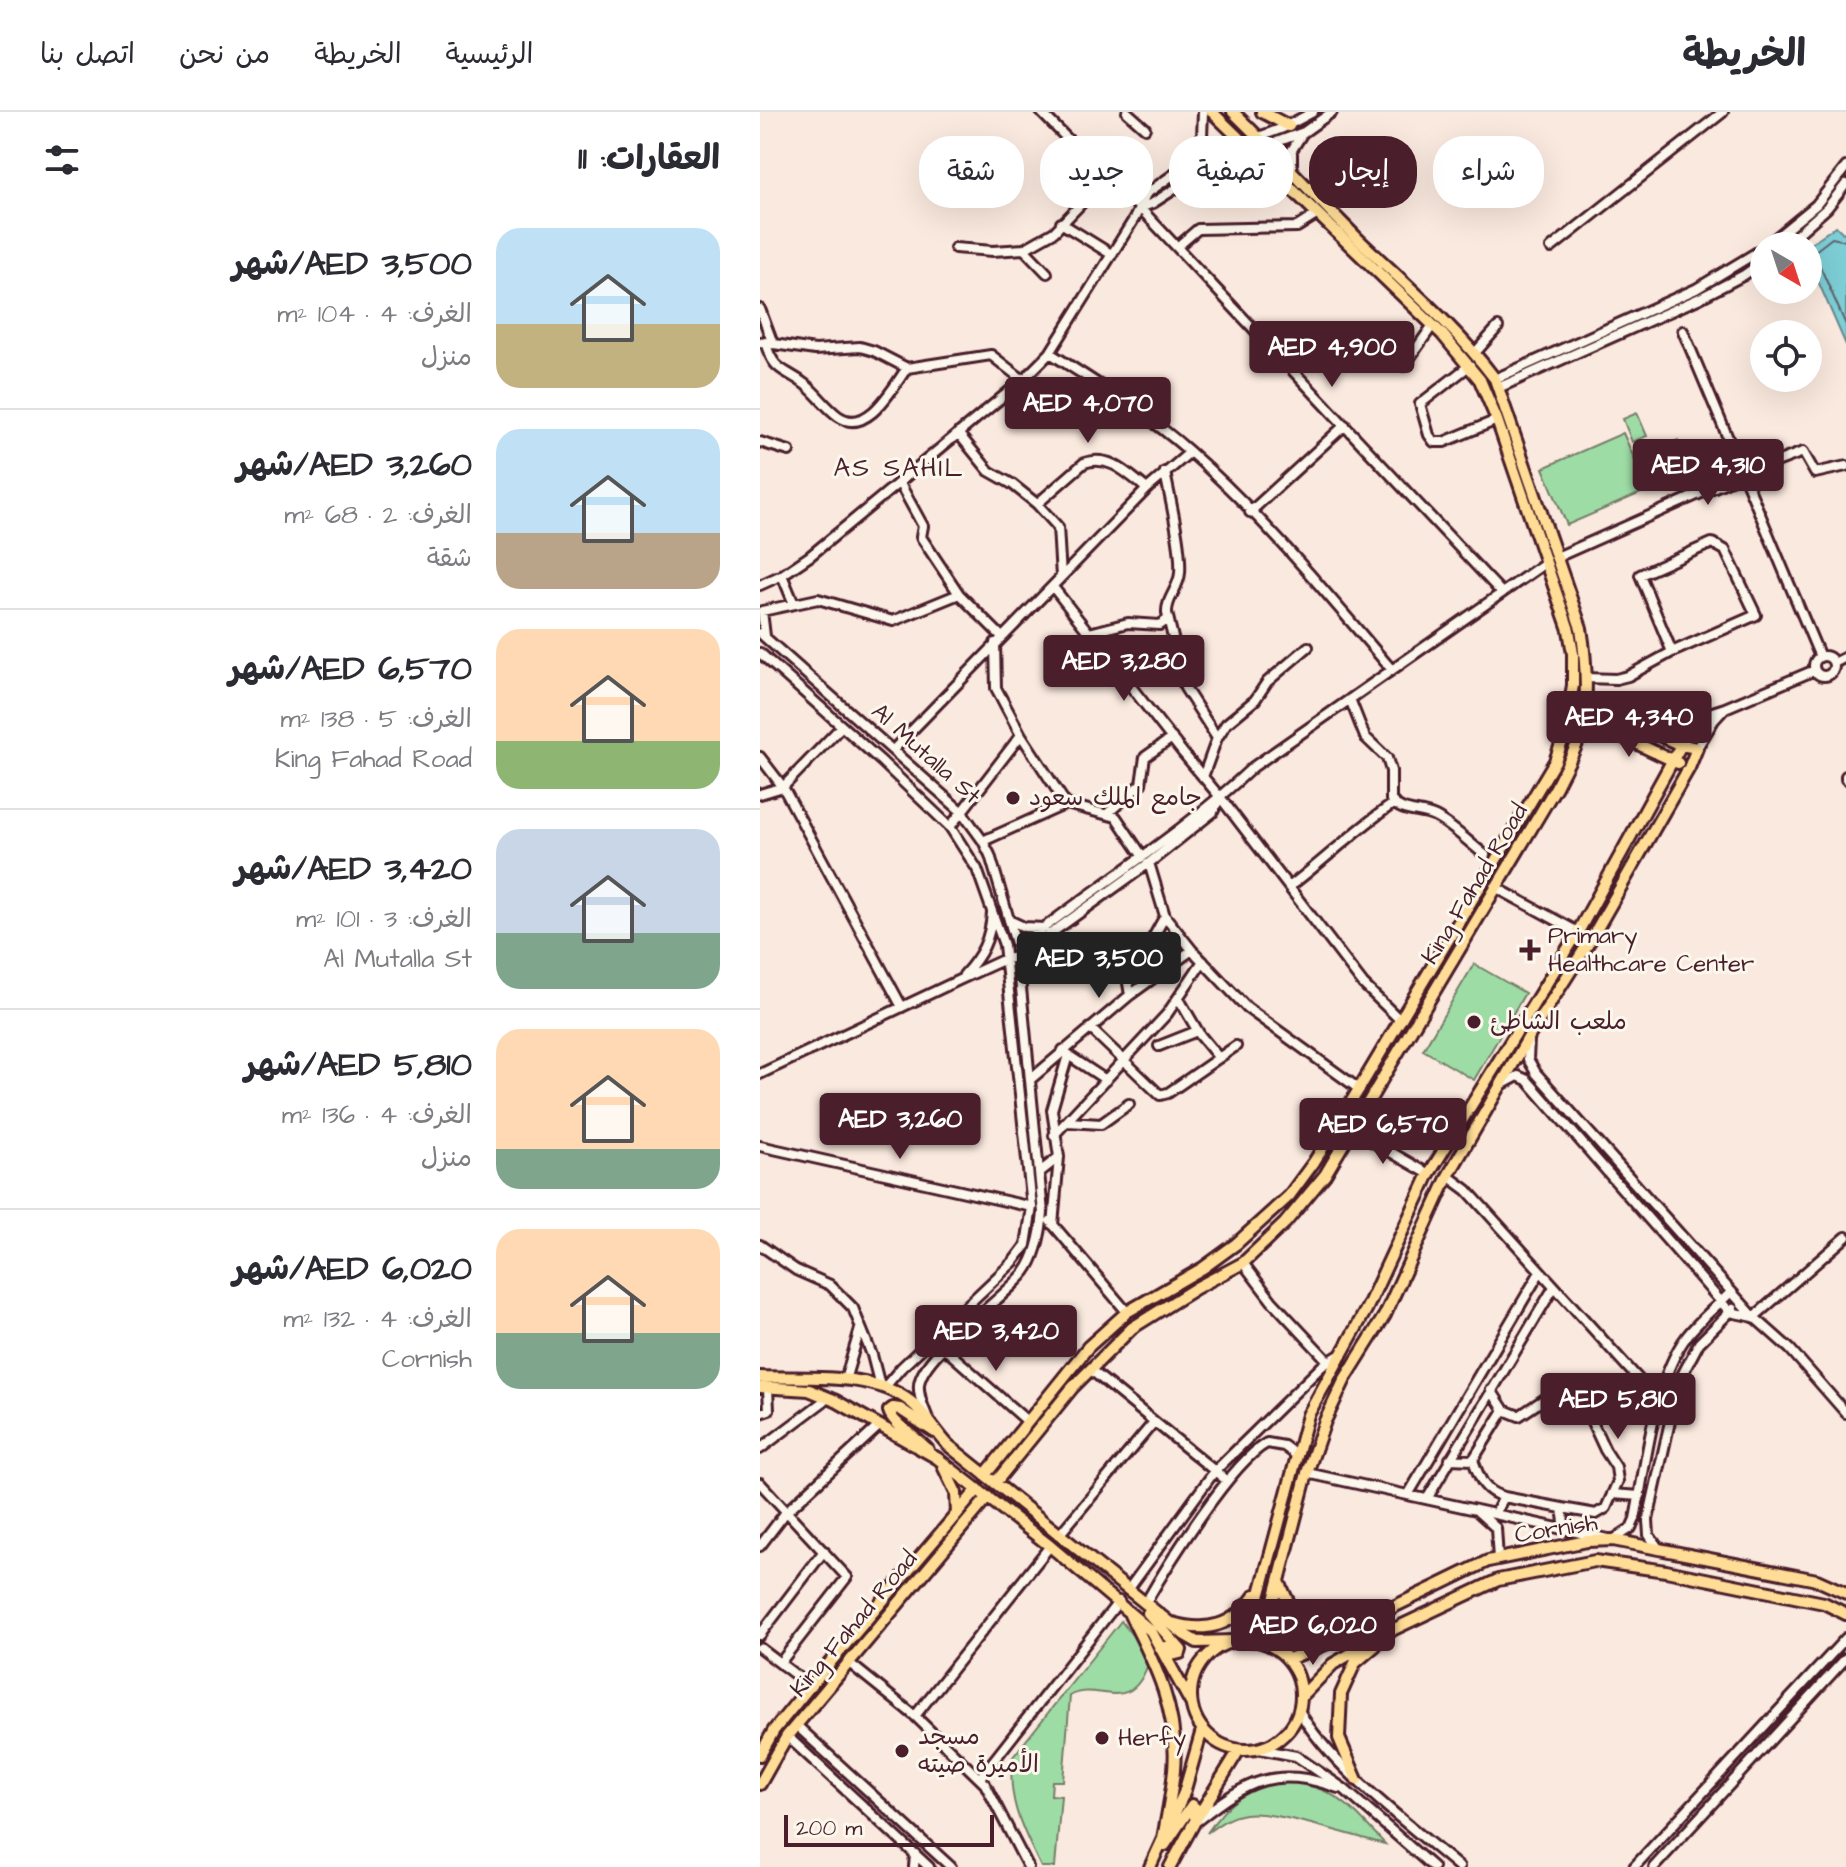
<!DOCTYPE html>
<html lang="ar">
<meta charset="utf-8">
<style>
body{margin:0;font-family:"Architects Daughter","Playpen Sans Arabic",sans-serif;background:#f2f2f3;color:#2b2b33;direction:rtl;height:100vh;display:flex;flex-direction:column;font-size:30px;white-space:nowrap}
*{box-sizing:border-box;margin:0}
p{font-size:26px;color:#7c7c81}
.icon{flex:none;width:44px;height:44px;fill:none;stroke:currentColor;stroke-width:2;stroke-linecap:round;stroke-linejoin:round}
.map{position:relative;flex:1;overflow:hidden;direction:ltr}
.sheet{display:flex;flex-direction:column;background:#fff;width:760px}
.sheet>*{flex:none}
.guide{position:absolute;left:24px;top:24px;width:760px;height:72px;direction:rtl;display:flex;gap:16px}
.needle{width:52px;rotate:141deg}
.tools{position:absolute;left:990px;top:120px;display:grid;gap:16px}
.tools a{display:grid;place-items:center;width:72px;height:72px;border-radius:50%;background:#fff;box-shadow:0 8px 32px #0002;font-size:40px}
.scale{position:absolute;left:24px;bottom:20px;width:210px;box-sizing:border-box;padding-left:8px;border:4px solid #4a1f2b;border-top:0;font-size:22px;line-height:28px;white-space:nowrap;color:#4a1f2b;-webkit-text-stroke:6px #fbf7ec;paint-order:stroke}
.price{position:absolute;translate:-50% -68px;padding:0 18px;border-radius:8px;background:#4a1f2b;color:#fff;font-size:26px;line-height:52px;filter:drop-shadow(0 2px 4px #0008)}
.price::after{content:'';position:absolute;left:50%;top:48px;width:24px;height:18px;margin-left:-12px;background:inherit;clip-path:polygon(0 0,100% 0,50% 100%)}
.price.current{background:#222;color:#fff}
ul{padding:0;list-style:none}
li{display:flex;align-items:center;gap:24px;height:200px;padding:0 40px}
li+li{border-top:2px solid #e1e1e2}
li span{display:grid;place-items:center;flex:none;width:224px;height:160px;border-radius:24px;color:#555}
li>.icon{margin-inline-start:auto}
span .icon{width:96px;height:96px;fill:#fffc;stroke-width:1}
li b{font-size:34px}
h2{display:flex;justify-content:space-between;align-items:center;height:96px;padding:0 40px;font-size:34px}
.pill{padding:0 28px;border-radius:32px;background:#fff;box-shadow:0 8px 32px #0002;font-size:28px;line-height:72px}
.pill.current{background:#4a1f2b;color:#fff}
header{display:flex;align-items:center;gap:48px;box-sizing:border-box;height:112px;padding:0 40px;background:#fff;border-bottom:2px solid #e1e1e2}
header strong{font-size:38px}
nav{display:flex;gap:44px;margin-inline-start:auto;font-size:28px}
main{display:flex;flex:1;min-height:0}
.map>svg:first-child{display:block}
.green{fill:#9edca5;stroke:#747e68;stroke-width:2}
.water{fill:#7dced5;stroke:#698891;stroke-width:2}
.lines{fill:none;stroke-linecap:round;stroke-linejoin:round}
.shore{stroke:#5e656f;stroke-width:2}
.minor-casing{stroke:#4a1f2b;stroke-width:14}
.major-casing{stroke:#4a1f2b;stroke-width:16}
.minor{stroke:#fbf7ec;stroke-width:8}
.major{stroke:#ffdd96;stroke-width:10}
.poi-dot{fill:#4a1f2b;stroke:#fbf7ec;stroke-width:3}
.labels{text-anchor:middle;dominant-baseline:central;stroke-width:6;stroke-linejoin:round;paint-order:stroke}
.street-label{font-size:24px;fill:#4a1f2b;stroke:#fbf7ec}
.poi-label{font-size:24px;fill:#4a1f2b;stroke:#fbf7ec;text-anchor:start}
.neighbourhood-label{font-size:26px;letter-spacing:2px;fill:#4a1f2b;stroke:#fbf7ec}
</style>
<header>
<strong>الخريطة</strong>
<nav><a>الرئيسية</a><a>الخريطة</a><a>من نحن</a><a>اتصل بنا</a></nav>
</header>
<main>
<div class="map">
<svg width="1086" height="1755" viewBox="0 0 1086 1755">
<rect width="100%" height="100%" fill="#fae9de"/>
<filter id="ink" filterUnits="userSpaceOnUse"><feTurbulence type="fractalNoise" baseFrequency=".0125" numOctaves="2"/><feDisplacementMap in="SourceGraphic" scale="16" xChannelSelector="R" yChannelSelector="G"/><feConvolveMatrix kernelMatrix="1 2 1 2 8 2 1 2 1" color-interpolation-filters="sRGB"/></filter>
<g filter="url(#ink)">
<!-- green -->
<path class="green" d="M877 301 887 324 872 330 863 307Z
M863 321 888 378 807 413 783 356Z
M923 351 930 367 902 379 896 363Z
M714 852 765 881 714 968 663 938Z
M361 1509 390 1546C372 1608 338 1567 310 1584L303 1669H292L291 1683 301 1684 295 1755H281C263 1718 246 1687 253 1645Z
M528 1670C576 1674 594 1699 625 1732 592 1724 515 1698 485 1702 470 1704 459 1712 447 1721 469 1688 488 1674 528 1670Z"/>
<!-- water -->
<path class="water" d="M1076 114 1083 121 1086 119V233L1051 153 1048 154 1047 134Z
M918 328 923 341 898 352 893 339Z"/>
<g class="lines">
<!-- shore -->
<path class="shore" d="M1086 129 1072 126 1050 143 1059 152 1086 213"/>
<defs>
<path id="minor" d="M281 0 346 66 380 96 741 480
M367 0 385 16
M431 49 442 25 443 0
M532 58V38L542 22
M432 68C476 61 491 63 532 79
M380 96 393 91 449 55 544 20 572 0
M301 111 351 142
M1006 134 1056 93 1086 55
M1024 134 1067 96 1086 72
M417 135 438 117 537 115 556 103
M195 136 233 139 264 137
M791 136 963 0
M287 161 264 137 294 120 346 66
M0 197 13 232
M923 219 1060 545
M0 230 55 238 100 235 114 239 147 256 231 243 263 268
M5 230C15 262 23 255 46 273 57 282 66 295 78 304 107 325 133 275 147 256
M290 241C338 272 386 301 429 339 503 404 568 483 632 558
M715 241 738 215
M710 253 660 292 669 323 674 330H684L737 308
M644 254 673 213
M735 267 936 177 1004 136
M738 276 940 186 984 163 1004 149
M198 321 229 359 252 372 277 392 298 415 301 465
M0 330 29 339
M405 360C410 387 422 435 420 461 419 476 406 487 407 501L425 576 457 626
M277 392 324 351C350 342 368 362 387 377
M490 400 585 313
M797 445 984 362 1043 340 1055 361 1086 354
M22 463 34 492
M0 473 22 463 50 444 263 268 290 241 374 107 386 82 431 50 523 16 553 0
M293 475 423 641 460 685 603 872 641 909
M199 482 242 525
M0 521 202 700 223 729 230 743 257 835 283 1101C281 1120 277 1144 265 1160 242 1189 170 1236 160 1268 156 1279 163 1294 167 1304
M329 521 368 511 400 513 408 507
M5 524 2 499 58 487 133 509 199 482 161 425 163 414 139 370
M0 541 121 649 190 715 217 757 244 833 272 1095 266 1133 253 1150 141 1256 124 1276
M1054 554a10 10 0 1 1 20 0a10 10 0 1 1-20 0Z
M1074 551 1086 545
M825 566 856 567 868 564 912 540 996 503 965 438 952 431 880 463 912 540
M590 587 605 625 627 646 631 659V688C641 701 658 698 673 704 687 709 712 733 725 743
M965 596 1055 558
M81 615 23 675 142 895
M261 623 306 692
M921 633 943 603 965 596 954 608 937 636
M133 638 387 377 430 340
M0 645 23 675 0 682
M1086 664V667
M443 665 457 626 466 612 495 588 507 570 548 535
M348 701 381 672 385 645 412 626
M190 715 261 623 236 576 235 531
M223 729 306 692 356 705 383 745
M389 751 405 804 432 838 487 896 599 977
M529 775C565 748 596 717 633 692
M735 775 818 820
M249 808 264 815 285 816
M256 837C334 776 420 724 493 655L785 451
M388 838 407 859
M204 863C222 843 230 828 232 801
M370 883 368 871 405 804
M419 887 440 923 459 946
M330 916 400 983 408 981 476 934
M399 934 437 919
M308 943 346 968
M0 962 199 868 245 847 258 845 389 751 453 700 458 689
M271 967 370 883 432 838
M743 972 758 964 767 968 970 1200 994 1205 776 961 768 947 769 928
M308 1010 341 1012 369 992
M592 1018 669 1062
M294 1023 407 902 443 849
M0 1034 272 1095
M280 1060 299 1045
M688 1064 707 1078 882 1271 901 1280
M290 1109 367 1200
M293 1113 299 1045 292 998 308 943 303 938
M1086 1125 994 1205 1030 1237 1086 1301
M0 1133 36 1158 70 1173 93 1196 112 1243 120 1274
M483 1151 512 1189 569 1250
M184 1236 267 1309
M331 1258 467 1369
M85 1268 100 1217
M744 1298 759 1304 783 1288 804 1281 825 1295 845 1338 856 1355 858 1369 846 1396 836 1402 802 1396
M0 1301 9 1298 8 1276
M0 1337 68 1286
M690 1347 713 1348 744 1298 731 1278
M713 1348C720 1367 723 1379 744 1385
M547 1361 853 1428 871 1416 875 1407C886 1352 894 1267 927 1224 939 1208 957 1194 971 1180
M0 1371 87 1465 20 1551
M852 1382 880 1384
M648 1383 780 1160
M667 1387 794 1175
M716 1398 736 1416 738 1447
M735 1402 744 1385 802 1396 805 1417
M299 1423 394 1310
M0 1434 26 1400 120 1313
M899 1437 889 1423 888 1408 919 1269 939 1231 973 1197
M368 1478 454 1360 562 1254 578 1244
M385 1492C406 1455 472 1349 507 1331L524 1334 536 1343
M0 1523 64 1439
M0 1536 50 1574
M88 1550 155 1604 225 1672 268 1755
M539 1598C567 1652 651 1714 699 1755
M155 1604 290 1434
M36 1613 191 1755
M27 1624 169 1755
M499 1637 536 1644 584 1677 673 1755
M220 1666 359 1489
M438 1708C487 1669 515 1653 578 1676
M154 1755 155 1742
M874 1755 1086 1526
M894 1755 1086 1546"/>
<path id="major" d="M502 0 529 14
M823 606 918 651
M0 1265C47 1267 112 1259 151 1290 166 1302 175 1319 188 1333L425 1523 437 1530 472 1529
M0 1275 49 1278 76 1289 177 1346 290 1434 391 1519 431 1591
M168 1338C157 1325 133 1313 129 1299L133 1296 140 1297 175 1320
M183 1354 196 1381 197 1402
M225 1363 328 1235 367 1200 443 1156 476 1132 529 1084 554 1050 599 977 795 649 805 621 813 573V542L809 518 737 308 720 268 682 222 452 0
M235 1371 313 1275 372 1216 436 1176 483 1151 525 1111 565 1063 796 675C803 660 812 645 818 629 830 599 826 547 821 516L735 267C696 215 645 172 598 127 556 85 516 42 473 0
M519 1469C535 1510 543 1511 582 1525
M388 1501 421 1538 420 1541 412 1543 406 1535
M370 1503C396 1553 419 1601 414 1658 412 1681 407 1704 403 1727
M412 1511C447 1521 474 1514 495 1483
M431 1583a55 55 0 1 1 110 0a55 55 0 1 1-110 0Z
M481 1528 499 1485 548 1303 607 1196 669 1062 818 820 921 633
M520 1539 514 1519V1488L547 1361 565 1309 585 1267 625 1203 688 1064 771 921 831 827 929 656 937 636 921 633 824 590
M529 1547 582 1525 621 1501 728 1449 827 1429 853 1428 1057 1468 1086 1481
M542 1584 573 1552 632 1518 738 1468 835 1449 906 1459 1064 1491 1086 1502
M0 1643 14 1618 50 1574 218 1377
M597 1668 579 1626 581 1582 595 1551 615 1534
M0 1672 27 1624 228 1385
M405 1733 432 1693 437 1698 435 1705
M390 1755 424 1681 442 1618
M410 1755 434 1711 479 1638"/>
</defs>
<!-- minor casing -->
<use href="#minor" class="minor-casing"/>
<!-- major casing -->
<use href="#major" class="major-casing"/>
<!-- minor -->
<use href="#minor" class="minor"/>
<!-- major -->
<use href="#major" class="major"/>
</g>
</g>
<!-- markers -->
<g class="poi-dot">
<circle cx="253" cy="686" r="8"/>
<path d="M766 826h8v8h8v8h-8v8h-8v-8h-8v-8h8z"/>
<circle cx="714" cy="910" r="8"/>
<circle cx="342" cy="1626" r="8"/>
<circle cx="142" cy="1639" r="8"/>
</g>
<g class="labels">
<!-- street labels -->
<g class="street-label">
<text transform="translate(166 642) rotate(42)">Al Mutalla St</text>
<text transform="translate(715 772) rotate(-59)">King Fahad Road</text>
<text transform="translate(796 1417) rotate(-9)">Cornish</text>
<text transform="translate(94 1512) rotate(-50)">King Fahad Road</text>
</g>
<!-- poi labels -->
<g class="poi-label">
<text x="269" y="686">جامع الملك سعود</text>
<text x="788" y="824">Primary<tspan x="788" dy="28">Healthcare Center</tspan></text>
<text x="730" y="910">ملعب الشاطئ</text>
<text x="158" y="1625">مسجد<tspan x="158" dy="28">الأميرة صيته</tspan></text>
<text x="358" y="1626">Herfy</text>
</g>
<!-- neighbourhood labels -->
<g class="neighbourhood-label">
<text x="139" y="356">AS SAHIL</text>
</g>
</g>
</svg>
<div class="tools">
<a><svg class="needle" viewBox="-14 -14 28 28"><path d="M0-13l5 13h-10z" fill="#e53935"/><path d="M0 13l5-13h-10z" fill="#7c7c81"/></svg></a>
<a><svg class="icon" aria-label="locate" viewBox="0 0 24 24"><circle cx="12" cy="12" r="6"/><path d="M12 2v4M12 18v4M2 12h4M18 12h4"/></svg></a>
</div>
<div class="scale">200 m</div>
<b class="price" style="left:572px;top:277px">AED 4,900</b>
<b class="price" style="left:328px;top:333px">AED 4,070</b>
<b class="price" style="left:948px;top:395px">AED 4,310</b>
<b class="price" style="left:364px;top:591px">AED 3,280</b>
<b class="price" style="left:869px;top:647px">AED 4,340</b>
<b class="price current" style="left:339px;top:888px">AED 3,500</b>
<b class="price" style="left:140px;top:1049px">AED 3,260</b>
<b class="price" style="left:623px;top:1054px">AED 6,570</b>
<b class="price" style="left:236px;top:1261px">AED 3,420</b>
<b class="price" style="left:858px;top:1329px">AED 5,810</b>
<b class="price" style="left:553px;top:1555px">AED 6,020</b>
<div class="guide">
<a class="pill">شراء</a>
<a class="pill current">إيجار</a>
<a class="pill">تصفية</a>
<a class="pill">جديد</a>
<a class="pill">شقة</a>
</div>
</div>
<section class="sheet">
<h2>العقارات: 11<svg class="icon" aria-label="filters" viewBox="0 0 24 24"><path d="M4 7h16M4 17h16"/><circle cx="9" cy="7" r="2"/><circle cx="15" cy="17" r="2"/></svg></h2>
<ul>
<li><span style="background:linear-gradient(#bfe0f5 60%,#c2b280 0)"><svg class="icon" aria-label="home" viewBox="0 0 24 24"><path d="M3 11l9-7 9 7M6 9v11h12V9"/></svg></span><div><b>AED 3,500/شهر</b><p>الغرف: 4 · 104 m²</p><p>منزل</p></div></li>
<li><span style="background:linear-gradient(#bfe0f5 65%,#b9a48a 0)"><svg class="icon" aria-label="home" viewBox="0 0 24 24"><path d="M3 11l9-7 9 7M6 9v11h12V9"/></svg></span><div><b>AED 3,260/شهر</b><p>الغرف: 2 · 68 m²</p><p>شقة</p></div></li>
<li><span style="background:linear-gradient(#ffd9b3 70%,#8fb573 0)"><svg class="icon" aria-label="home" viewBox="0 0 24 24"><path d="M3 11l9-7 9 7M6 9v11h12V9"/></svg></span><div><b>AED 6,570/شهر</b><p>الغرف: 5 · 138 m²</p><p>King Fahad Road</p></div></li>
<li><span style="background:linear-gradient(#c9d6e8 65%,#7fa58c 0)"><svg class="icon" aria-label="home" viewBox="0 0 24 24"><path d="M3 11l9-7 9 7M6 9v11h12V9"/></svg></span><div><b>AED 3,420/شهر</b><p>الغرف: 3 · 101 m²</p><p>Al Mutalla St</p></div></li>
<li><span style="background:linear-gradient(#ffd9b3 75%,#7fa58c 0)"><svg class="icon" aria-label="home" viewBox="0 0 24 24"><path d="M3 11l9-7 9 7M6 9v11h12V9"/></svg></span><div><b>AED 5,810/شهر</b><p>الغرف: 4 · 136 m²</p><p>منزل</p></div></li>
<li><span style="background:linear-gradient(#ffd9b3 65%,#7fa58c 0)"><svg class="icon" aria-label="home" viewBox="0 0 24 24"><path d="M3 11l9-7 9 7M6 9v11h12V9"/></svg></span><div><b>AED 6,020/شهر</b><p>الغرف: 4 · 132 m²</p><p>Cornish</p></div></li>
</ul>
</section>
</main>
